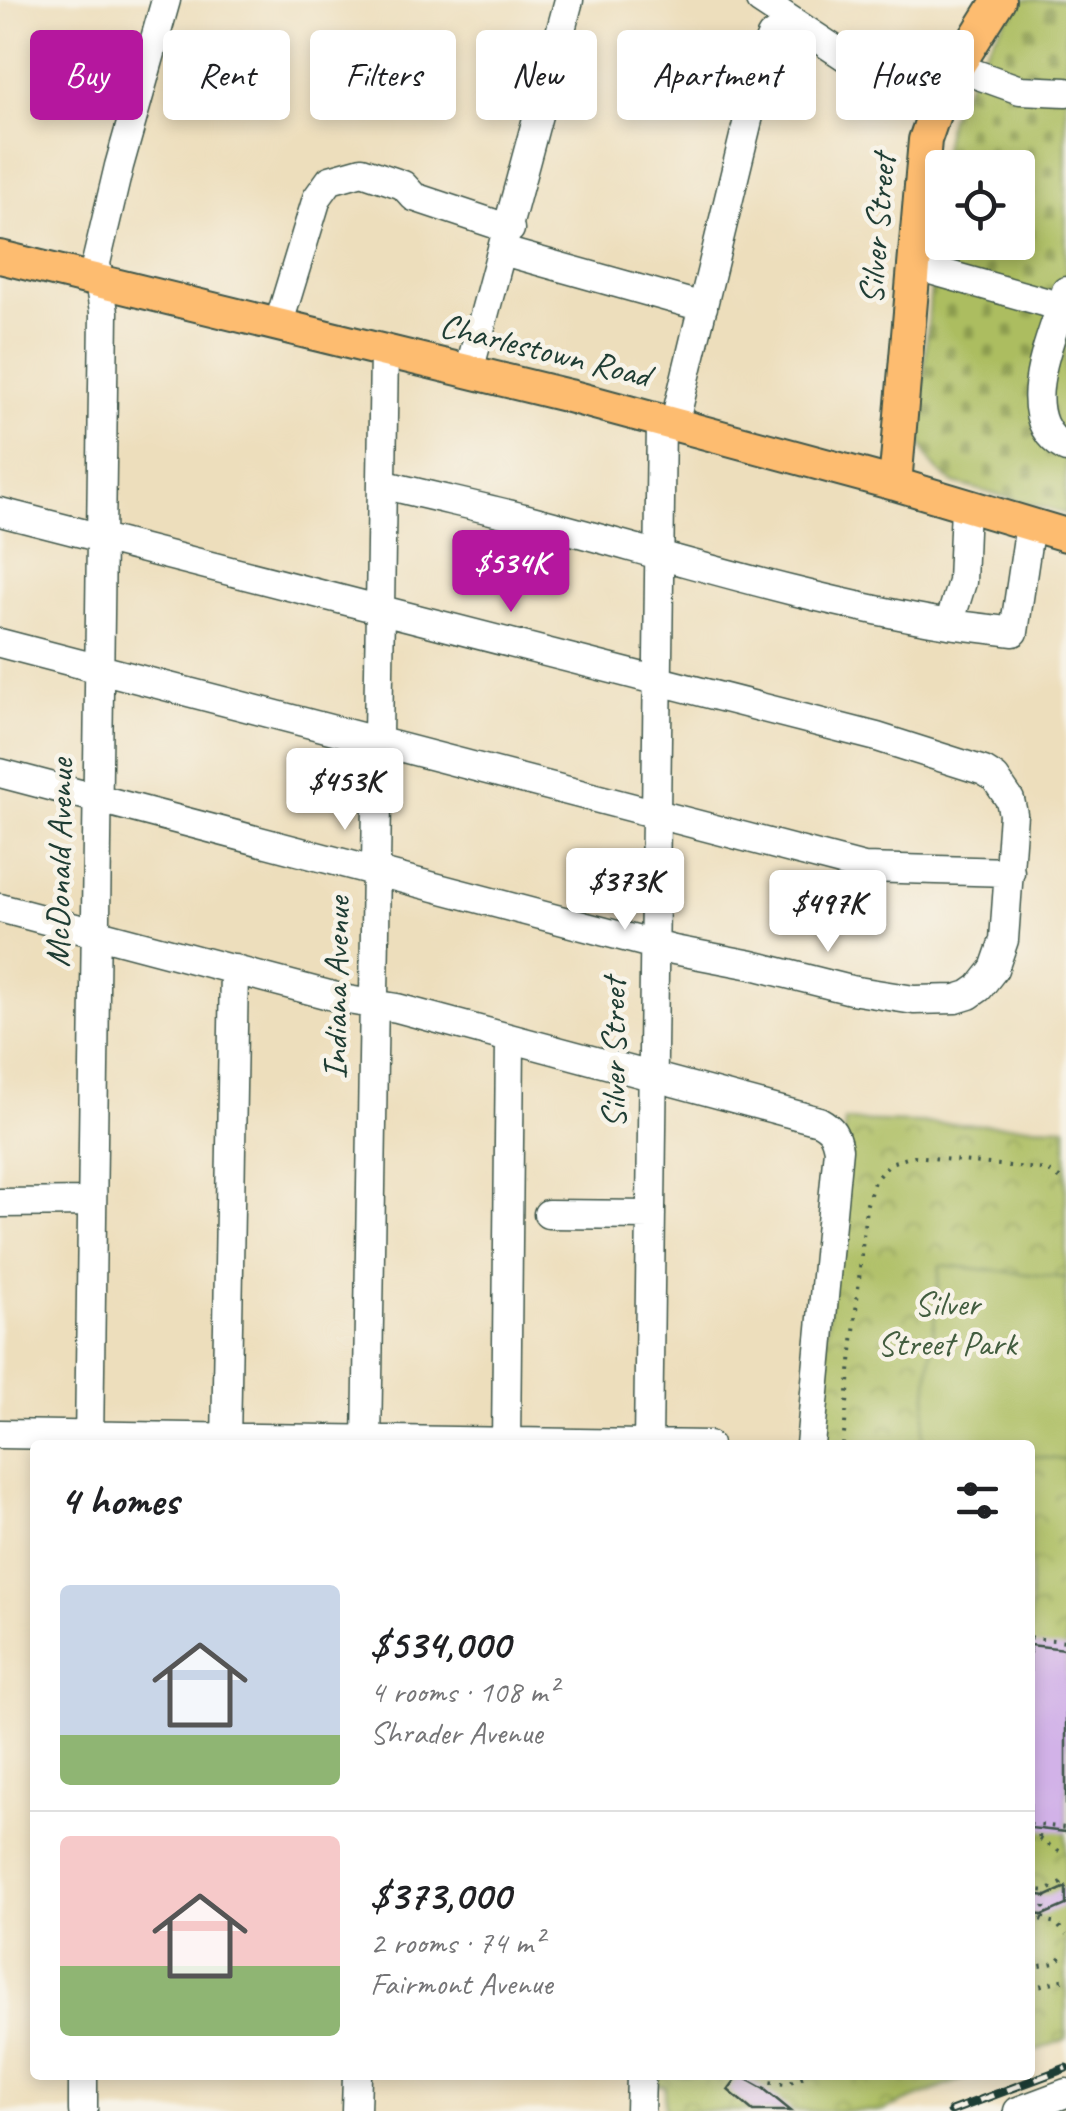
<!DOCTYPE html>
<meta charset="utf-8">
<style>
body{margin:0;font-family:Caveat,sans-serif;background:#f2f2f2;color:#202124;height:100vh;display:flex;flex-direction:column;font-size:38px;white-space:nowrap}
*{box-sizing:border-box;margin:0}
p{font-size:32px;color:#757577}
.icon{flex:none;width:55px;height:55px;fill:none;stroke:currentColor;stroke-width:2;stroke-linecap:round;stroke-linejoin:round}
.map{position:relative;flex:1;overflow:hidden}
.side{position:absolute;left:30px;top:1440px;width:1005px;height:640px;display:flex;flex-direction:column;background:#fff;border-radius:10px;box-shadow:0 5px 15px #0003}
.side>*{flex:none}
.hud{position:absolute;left:30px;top:30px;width:1008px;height:90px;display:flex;gap:20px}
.controls{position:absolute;left:925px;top:150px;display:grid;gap:20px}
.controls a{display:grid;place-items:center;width:110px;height:110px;border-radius:10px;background:#fff;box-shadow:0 5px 15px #0003;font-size:50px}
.price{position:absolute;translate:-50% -85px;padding:0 22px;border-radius:10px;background:#fff;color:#222;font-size:32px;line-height:65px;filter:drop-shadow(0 2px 5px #0008)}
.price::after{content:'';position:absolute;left:50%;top:60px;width:30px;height:22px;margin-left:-15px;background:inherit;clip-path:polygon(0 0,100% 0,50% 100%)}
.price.active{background:#b5179e;color:#fff}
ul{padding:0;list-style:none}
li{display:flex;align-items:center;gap:30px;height:250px;padding:0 30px}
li+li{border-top:2px solid #e0e0e0}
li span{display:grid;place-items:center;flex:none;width:280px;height:200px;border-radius:10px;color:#555}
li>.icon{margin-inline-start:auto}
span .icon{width:120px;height:120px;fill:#fffc;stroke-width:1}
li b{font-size:42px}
h2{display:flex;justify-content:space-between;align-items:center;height:120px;padding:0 30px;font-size:42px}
.chip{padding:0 35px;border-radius:10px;background:#fff;box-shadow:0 5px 15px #0003;font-size:35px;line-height:90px}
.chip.active{background:#b5179e;color:#fff}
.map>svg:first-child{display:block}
.cemetery{fill:url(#cemetery-stones);stroke:#667d4a;stroke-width:2.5;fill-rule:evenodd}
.park{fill:url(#park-crowns);stroke:#667d4a;stroke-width:2.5}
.pitch{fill:#acbd60;stroke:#667d4a;stroke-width:2.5}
.building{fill:#d2b2e8}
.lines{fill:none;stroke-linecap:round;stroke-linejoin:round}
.minor-casing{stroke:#3e5548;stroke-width:31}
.major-casing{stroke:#3e5548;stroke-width:36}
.path{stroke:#3e5548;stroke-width:4;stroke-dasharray:2.5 8;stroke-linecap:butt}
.minor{stroke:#fff;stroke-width:28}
.major{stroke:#fdbc70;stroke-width:32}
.rail-casing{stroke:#1f3d34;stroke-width:9}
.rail{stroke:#f7f3e8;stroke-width:5;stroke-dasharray:15;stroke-linecap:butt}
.labels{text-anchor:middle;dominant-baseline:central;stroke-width:9;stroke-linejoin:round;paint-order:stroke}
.street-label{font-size:35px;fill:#1f3d34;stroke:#f7f3e8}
.park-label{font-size:35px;fill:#425d3f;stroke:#f7f3e8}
</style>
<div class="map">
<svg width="1066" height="2111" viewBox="0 0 1066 2111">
<defs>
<pattern id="cemetery-stones" width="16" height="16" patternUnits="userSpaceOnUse" patternTransform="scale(2.5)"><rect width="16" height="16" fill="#acbd60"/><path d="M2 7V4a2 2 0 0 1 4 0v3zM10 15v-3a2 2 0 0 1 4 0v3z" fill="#8b9b50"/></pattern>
<pattern id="park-crowns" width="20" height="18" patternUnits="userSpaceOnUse" patternTransform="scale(2.5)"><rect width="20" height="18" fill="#acbd60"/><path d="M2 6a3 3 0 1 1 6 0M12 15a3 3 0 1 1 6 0" fill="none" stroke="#8b9b50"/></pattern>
</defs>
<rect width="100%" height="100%" fill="#f7f3e8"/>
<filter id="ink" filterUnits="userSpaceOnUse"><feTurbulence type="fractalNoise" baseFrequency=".01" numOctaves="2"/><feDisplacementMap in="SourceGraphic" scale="20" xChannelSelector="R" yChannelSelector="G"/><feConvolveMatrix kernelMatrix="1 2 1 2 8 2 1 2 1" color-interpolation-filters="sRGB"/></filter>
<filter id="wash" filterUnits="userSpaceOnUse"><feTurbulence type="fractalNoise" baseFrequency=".0048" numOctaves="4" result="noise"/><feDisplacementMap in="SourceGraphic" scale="40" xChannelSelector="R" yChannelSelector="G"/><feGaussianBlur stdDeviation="2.25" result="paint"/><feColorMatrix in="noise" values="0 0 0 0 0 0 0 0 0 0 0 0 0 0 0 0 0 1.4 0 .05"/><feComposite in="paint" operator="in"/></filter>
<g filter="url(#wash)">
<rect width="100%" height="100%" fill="#eddebc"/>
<!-- cemetery -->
<path class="cemetery" d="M1019 0H1066V514L954 483C934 471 926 458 919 436L941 160 949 118 987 48ZM942 168H1018V242H942Z"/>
<!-- park -->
<path class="park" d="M845 1121 1066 1127V2039L1030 2053V1445H817Z
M656 2075H974L882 2111H665V2086H656Z"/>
<!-- pitch -->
<path class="pitch" d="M940 1265 1066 1278V1460L1030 1456V1445H922Z"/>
<g id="blocks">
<!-- building -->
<path class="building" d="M1030 1645 1066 1649V1832L1030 1828Z
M1066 1887V1905L1043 1915 1030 1914V1894L1047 1896Z
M739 2075 764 2089 791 2111H753L728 2090Z"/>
</g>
</g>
<g filter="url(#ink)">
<use href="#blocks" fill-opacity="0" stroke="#3e5548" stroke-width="2.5"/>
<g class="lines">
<defs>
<path id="minor" d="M760 0 899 92 935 108
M956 67 1020 90 1066 92
M503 251 703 307
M913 265 1066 308
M1066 291C1053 337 1011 418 1066 448
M278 326 317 198 330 180 362 171 403 185 414 197 510 229
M469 371 569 0
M674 425 764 54 771 37 791 22
M382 484C429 496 477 506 524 518 665 555 805 600 949 624L962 582 965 505
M0 512 877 737 984 771 995 778 1010 800 1013 814 1004 940 994 969 979 988 969 995 956 999 914 1000 851 990 752 965 674 950 0 773
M949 624 1014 632 1030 524
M0 643 864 868 1010 872
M0 908 348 1000 397 1008 819 1121C832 1128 835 1134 838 1149L810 1445
M0 1203 92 1202
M548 1214 651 1215
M0 1434 708 1445
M89 1445 104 312 96 263 119 166 166 0
M226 1445 234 969
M367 1445 384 351
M506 1445 510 1040
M648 1445 661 421
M83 2075V2111
M356 2111 357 2075
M640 2111 641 2075
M1018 2111 1066 2093"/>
<path id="major" d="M0 257 569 396 895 484 1066 535
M895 484 925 140 942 91 999 0"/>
</defs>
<!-- minor casing -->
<use href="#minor" class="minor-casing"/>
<!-- major casing -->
<use href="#major" class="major-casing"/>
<!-- path -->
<path class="path" d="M843 1445 866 1207 874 1181 890 1163 914 1156 1047 1170 1066 1182
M1030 1495 1032 1479
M1030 1638 1066 1641
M1030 1824 1066 1828
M1039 1839 1066 1855
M1030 1840 1039 1839 1040 1827
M1030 1889 1046 1891 1066 1881
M1030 1917 1056 1923 1066 1935
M1043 1919 1046 1891
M1030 1968 1055 1963 1066 1953
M1030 1988 1066 1979
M764 2089 768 2082 785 2084 808 2075"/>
<!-- minor -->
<use href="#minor" class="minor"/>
<!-- major -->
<use href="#major" class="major"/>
<defs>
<path id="rail" d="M951 2111 1066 2068"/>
</defs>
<!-- rail casing -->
<use href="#rail" class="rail-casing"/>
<!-- rail -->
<use href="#rail" class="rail"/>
</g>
</g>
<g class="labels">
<!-- street labels -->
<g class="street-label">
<text transform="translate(877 229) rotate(-85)">Silver Street</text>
<text transform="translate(545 350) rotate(14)">Charlestown Road</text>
<text transform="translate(59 863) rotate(-89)">McDonald Avenue</text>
<text transform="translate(336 988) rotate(-89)">Indiana Avenue</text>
<text transform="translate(613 1053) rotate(-90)">Silver Street</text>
</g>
<!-- park labels -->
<g class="park-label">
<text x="947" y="1303">Silver<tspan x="947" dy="40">Street Park</tspan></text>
</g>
</g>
</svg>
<div class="controls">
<a><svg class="icon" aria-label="locate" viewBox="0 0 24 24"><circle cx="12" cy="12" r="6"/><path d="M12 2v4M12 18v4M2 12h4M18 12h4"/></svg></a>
</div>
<b class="price active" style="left:511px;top:615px">$534K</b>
<b class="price" style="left:345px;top:833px">$453K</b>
<b class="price" style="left:625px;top:933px">$373K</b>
<b class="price" style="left:828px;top:955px">$497K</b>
<div class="hud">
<a class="chip active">Buy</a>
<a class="chip">Rent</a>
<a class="chip">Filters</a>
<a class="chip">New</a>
<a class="chip">Apartment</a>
<a class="chip">House</a>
</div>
<section class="side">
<h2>4 homes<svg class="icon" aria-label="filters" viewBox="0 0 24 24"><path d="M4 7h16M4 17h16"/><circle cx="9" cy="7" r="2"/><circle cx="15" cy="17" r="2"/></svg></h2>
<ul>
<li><span style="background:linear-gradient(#c9d6e8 75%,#8fb573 0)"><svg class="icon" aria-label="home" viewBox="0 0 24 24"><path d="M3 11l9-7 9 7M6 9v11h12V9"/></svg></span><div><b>$534,000</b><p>4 rooms · 108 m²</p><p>Shrader Avenue</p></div></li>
<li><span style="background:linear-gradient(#f6c9c9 65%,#8fb573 0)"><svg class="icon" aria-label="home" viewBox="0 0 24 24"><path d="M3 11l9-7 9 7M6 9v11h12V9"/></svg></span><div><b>$373,000</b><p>2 rooms · 74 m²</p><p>Fairmont Avenue</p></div></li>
</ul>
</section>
</div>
